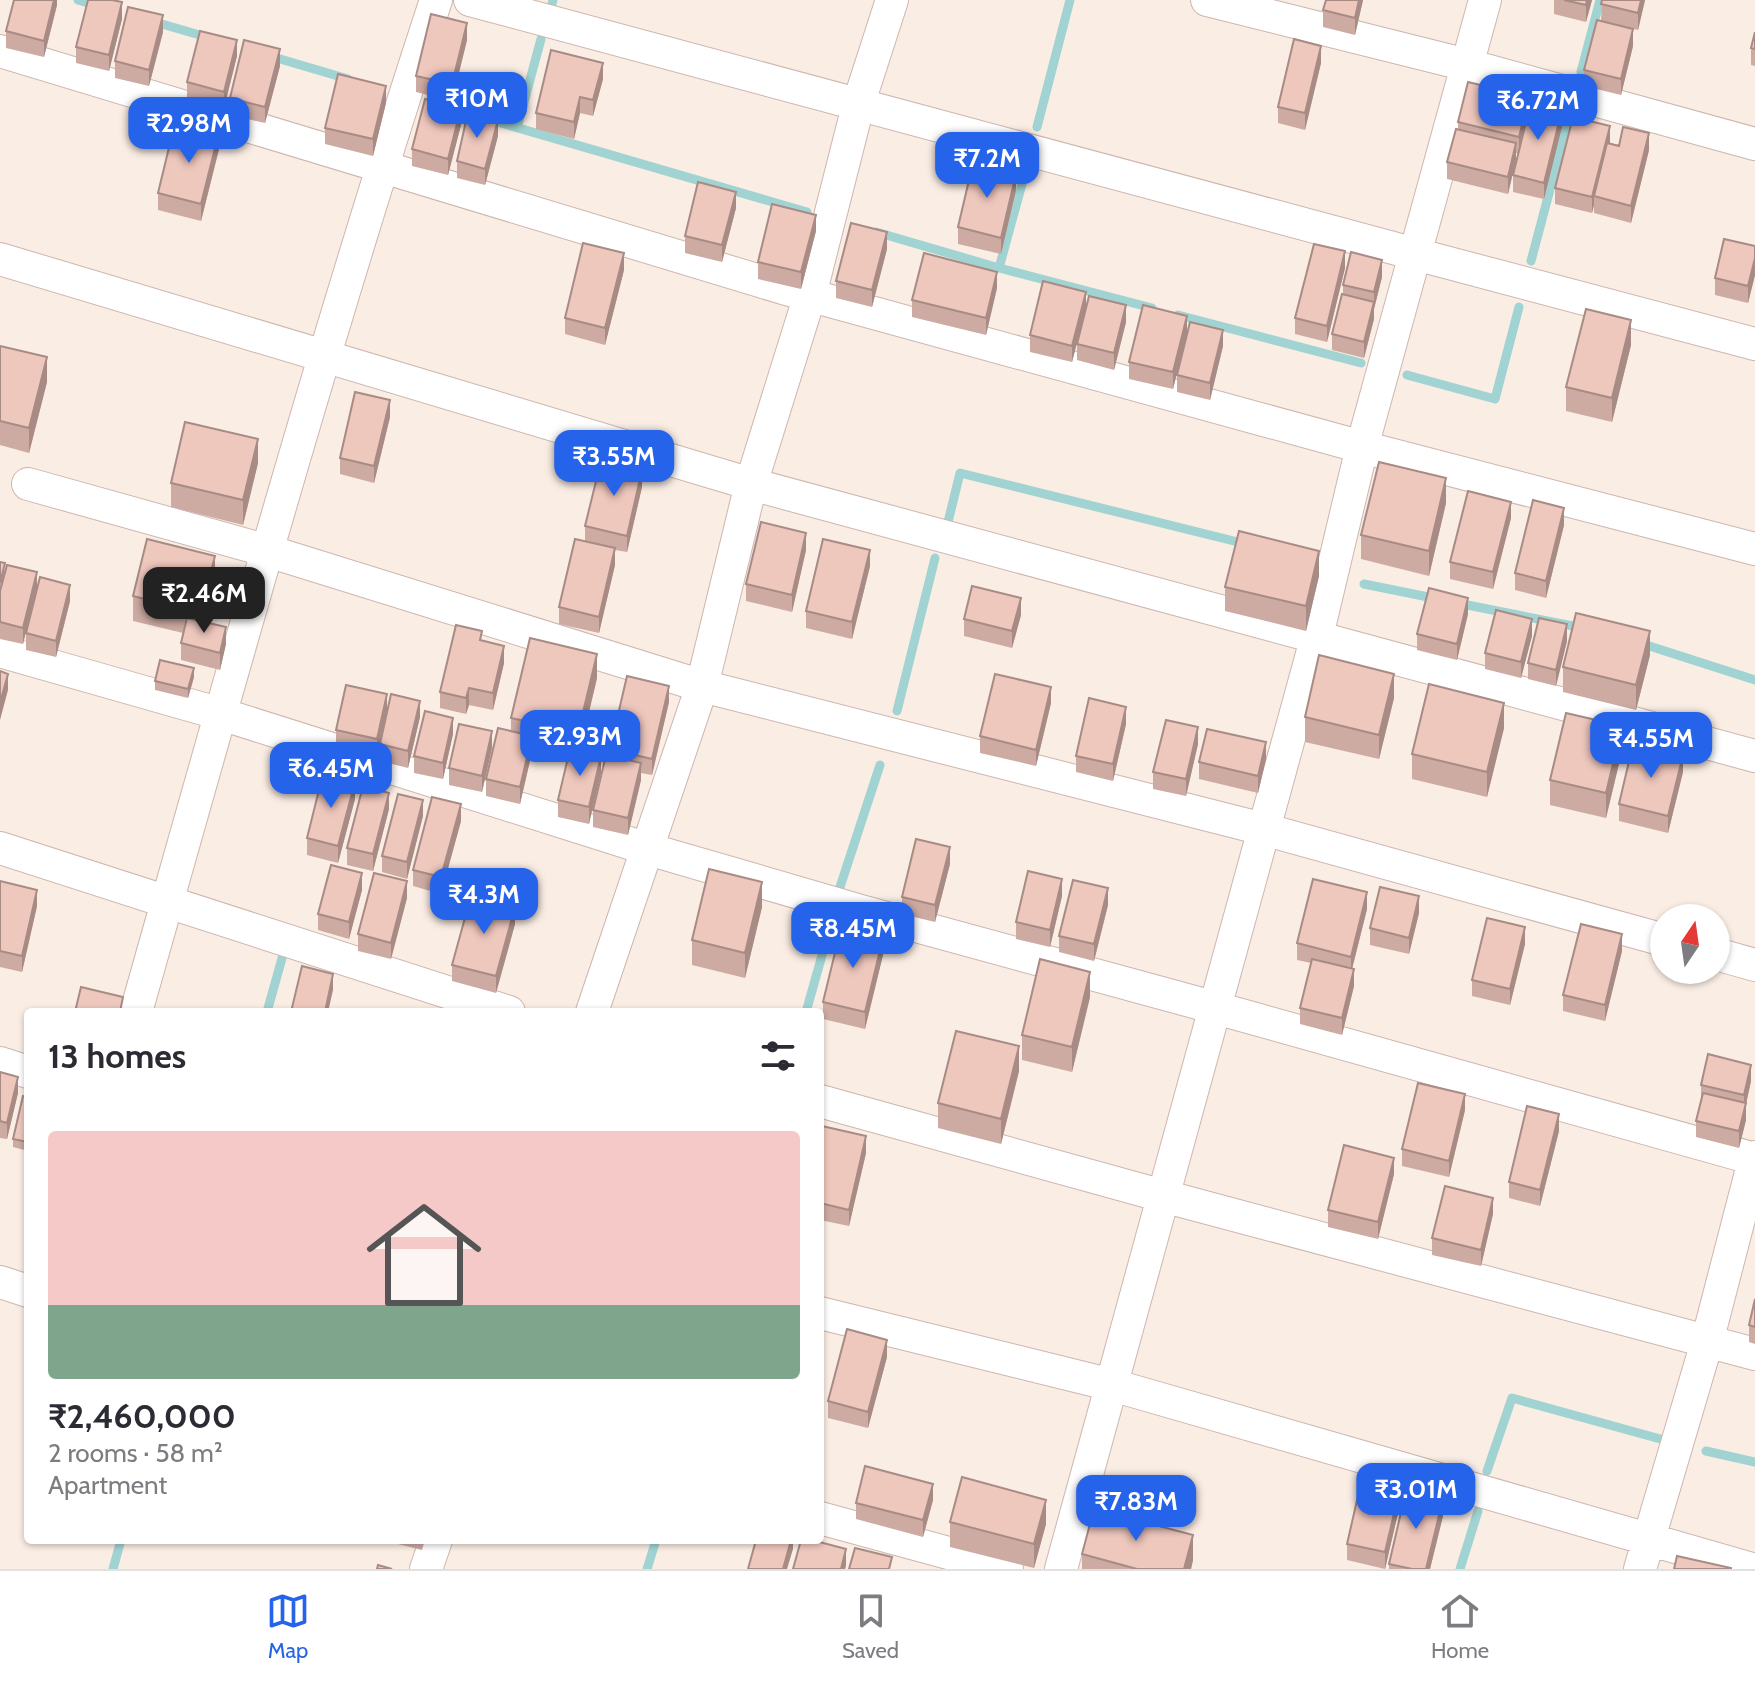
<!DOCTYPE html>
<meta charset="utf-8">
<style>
body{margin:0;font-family:Cabin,sans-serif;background:#f7f7f7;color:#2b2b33;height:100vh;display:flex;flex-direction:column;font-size:30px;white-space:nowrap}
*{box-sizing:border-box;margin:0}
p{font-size:26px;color:#7c7c81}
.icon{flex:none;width:44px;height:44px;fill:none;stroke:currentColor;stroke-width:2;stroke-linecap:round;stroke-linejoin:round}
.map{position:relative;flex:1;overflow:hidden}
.drawer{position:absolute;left:24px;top:1008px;width:800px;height:536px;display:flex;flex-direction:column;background:#fff;border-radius:8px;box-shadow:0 2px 6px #0004}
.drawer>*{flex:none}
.needle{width:52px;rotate:13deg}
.fabs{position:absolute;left:1650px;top:904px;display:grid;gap:16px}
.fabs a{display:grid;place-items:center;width:80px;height:80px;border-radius:50%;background:#fff;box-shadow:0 2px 6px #0004;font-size:40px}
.price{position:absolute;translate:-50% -68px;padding:0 18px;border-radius:16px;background:#2563eb;color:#fff;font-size:26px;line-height:52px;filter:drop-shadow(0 2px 4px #0008)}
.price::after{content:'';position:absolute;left:50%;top:48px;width:24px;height:18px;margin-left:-12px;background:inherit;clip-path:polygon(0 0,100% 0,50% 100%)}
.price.on{background:#222;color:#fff}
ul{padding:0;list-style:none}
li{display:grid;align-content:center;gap:16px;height:424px;padding:0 24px}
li+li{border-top:2px solid #e1e1e2}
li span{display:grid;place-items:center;height:248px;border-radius:8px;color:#555}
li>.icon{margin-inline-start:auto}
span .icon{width:144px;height:144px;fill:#fffc;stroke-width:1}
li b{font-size:34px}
h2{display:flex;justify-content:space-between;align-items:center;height:96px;padding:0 24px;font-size:34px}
.tabs{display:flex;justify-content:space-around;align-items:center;height:112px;border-top:2px solid #e1e1e2;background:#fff;font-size:22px;color:#7c7c81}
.tabs a{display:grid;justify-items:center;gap:4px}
.tabs .on{color:#2563eb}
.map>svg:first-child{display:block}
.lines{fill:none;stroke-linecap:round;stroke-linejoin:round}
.stream{stroke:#a1d3d2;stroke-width:9}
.street-casing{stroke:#cdb6ae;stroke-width:34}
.street{stroke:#fff;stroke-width:32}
.wall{fill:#cdaba3}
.shaded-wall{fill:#a78b84}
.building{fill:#eec7bd;stroke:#a78b84;stroke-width:2}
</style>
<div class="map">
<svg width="1755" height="1569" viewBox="0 0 1755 1569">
<rect width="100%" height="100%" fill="#faede4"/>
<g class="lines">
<!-- stream -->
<path class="stream" d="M78 0 98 6
M552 4 553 0
M155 22 210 38
M270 56 348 79
M1581 72 1600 0
M453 109 807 212
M1037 127 1070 0
M517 128 541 39
M1025 173 999 268 1152 308
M876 232 999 268
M1531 261 1569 118
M1178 315 1361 363
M1407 375 1495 399 1519 307
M948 522 960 473 1246 544
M1364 584 1438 599
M1457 603 1583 628
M1640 643 1755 680
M897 711 935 558
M840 887 880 765
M267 1012 284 951
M806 1012 830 927
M1706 1451 1755 1462
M1487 1471 1512 1398 1664 1440
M113 1569 121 1540
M647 1569 656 1540
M1460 1569 1478 1511"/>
<defs>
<path id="street" d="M470 0C899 113 1326 232 1755 344
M1207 0 1467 65 1755 144
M0 51 783 288 1362 447 1755 549
M0 259 751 484 1755 756
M28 484 268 551 702 686 1263 829 1664 940
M0 651 221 714 648 849 861 911 1216 1008 1755 1159
M0 848 509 1012
M1716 954 1755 965
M136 1012C232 673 326 334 436 0
M592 1012 702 686 751 484 810 295 859 102 892 0
M0 1063 28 1072
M820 1101 1163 1196 1755 1354
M0 1282 28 1291
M820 1313 1112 1385 1752 1569
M820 1518 1007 1569
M426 1569 436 1540
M1061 1569 1317 636 1362 447 1485 0
M1640 1569 1707 1342 1755 1157"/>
</defs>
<!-- street casing -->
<use href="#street" class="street-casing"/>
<!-- street -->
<use href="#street" class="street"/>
</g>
<!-- wall -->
<path class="wall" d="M57 0V5L44 57 6 48V31Z
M1326 0H1363L1355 35 1323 27V10Z
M1554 0H1592L1586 22 1554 14Z
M1602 0H1645L1638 30 1601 21Z
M122 19 109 71 76 63V47Z
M163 32 149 86 115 78V61Z
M1755 32V66L1751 65V48Z
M467 40 452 101 416 92V76Z
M1633 46 1621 95 1584 86V70Z
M237 56 224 108 187 99V82Z
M1321 63 1305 130 1278 123V107Z
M280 66 265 123 230 115V98Z
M603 79 593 116 580 113 574 139 536 129V113Z
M386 103 373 156 325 144V128Z
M1529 113 1562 127 1544 199 1513 192V175L1519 154 1516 153V160L1508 194 1447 179V162L1458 129V122Z
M461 125 448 175 412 166V149Z
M498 136 485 185 457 178V161Z
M1609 143 1649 150 1631 223 1594 213V205L1592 213 1555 204V188Z
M220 145 201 221 158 210V193Z
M1016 190 1001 254 958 244V227Z
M736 208 722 262 685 253V236Z
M816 231 801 289 758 279V262Z
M1755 246V275L1748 303 1715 295V278Z
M887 249 872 307 836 298V281Z
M1345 268 1327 342 1295 334V318Z
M624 270 605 345 565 334V318Z
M1382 277 1374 309V319L1364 358 1332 350V334L1343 295V285Z
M997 288 986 335 912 317V300Z
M1086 308 1072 362 1030 352V335Z
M1126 322 1114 370 1077 360V344Z
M1187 333 1173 389 1129 379V362Z
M1631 345 1612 422 1566 411V387Z
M0 346 47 382 29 453 0 445Z
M1223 346 1210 400 1177 392V375Z
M390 417 374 483 340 474V458Z
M258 463 243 525 171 507V483Z
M642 487 627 552 615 550V565L599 633 559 624V607L585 541V526Z
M1446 503 1429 576 1361 559V535Z
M1511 518 1493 589 1450 579V562Z
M1564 525 1546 598 1515 590V573Z
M806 550 792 612 746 601V584Z
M0 562 5 571 37 572 23 644 0 639Z
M870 566 852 639 806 628V611Z
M1319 576 1306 631 1225 611V587Z
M215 580 204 622 226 644 220 670 181 660V643L183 633 133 621V596Z
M70 601 56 657 26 650V633Z
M1468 614 1457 660 1417 650V634Z
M1021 615 1012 648 964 636V619Z
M1532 636 1521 678 1485 669V653Z
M482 641 504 663 493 710 469 705 466 714 440 708V692Z
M1567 641 1556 686 1528 679V663Z
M1650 655 1636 710 1563 692V667Z
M194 677 188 698 155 690V681Z
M597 678 580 751 601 756 589 824 558 817V800L568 756 532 747V752L520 804 486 796V779L511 731V718Z
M387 694 377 756 336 746V730Z
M1394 698 1379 759 1305 742V717Z
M669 702 652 775 641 773V780L628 835 593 827V810L610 756V749Z
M1051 703 1036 766 980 753V736Z
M420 717 408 768 380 761V744Z
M1126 724 1113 781 1076 772V756Z
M1504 728 1487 797 1412 779V754Z
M453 734 443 779 414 773V756Z
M1198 744 1186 796 1153 789V772Z
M492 748 482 792 449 785V768Z
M1622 751 1606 818 1550 805V780Z
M1266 759 1258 793 1199 779V762Z
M1683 772 1668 833 1619 821V804Z
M355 799 338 863 307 855V838Z
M389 809 373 871 347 865V848Z
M423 816 407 879 382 872V856Z
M461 821 441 894 413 886V870Z
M950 864 935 922 902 914V897Z
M0 881 37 906 22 972 0 967Z
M362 890 349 939 318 930V914Z
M1062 896 1050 947 1016 939V922Z
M407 898 391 959 358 951V934Z
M1108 905 1094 961 1059 952V936Z
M762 907 745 978 692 965V940Z
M1367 909 1352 969 1354 986 1342 1035 1300 1024V1008L1311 963 1297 960V943Z
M1419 913 1409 954 1370 945V928Z
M515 924 496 993 452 981V965Z
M1525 944 1510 1005 1472 996V980Z
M1622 951 1605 1021 1563 1011V995Z
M883 955 865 1029 823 1019V1002Z
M1090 997 1072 1072 1022 1060V1035Z
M1019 1071 1001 1144 938 1128V1103Z
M0 1072 18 1093 7 1139 0 1138Z
M1751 1081 1746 1104V1120L1739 1148 1696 1137V1121L1701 1099V1085Z
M28 1097V1151L13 1147V1139Z
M1465 1110 1449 1177 1402 1166V1149Z
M1559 1131 1540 1206 1509 1198V1182Z
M820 1134 866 1153 849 1226 820 1220Z
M1394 1174 1378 1239 1328 1227V1210Z
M1493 1214 1481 1266 1432 1255V1238Z
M1755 1299V1344L1749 1342V1325Z
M887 1357 868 1428 828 1418V1401Z
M933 1500 923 1537 856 1519V1503Z
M1399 1509 1385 1569 1347 1560V1544Z
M1443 1516 1430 1569H1389V1564Z
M950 1522 1046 1524 1034 1568 950 1547Z
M382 1540H425L422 1550Z
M1082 1554 1193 1560 1191 1569H1082Z"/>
<!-- shaded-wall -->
<path class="shaded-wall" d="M54 0H57V5L44 57V41Z
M1359 0H1363L1355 35V18Z
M1587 0H1592L1586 22V5Z
M1641 0H1645L1638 30V13Z
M122 2V19L109 71V55Z
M163 15V32L149 86V70Z
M467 23V40L452 101V84Z
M1633 29V46L1621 95V79Z
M237 40V56L224 108V92Z
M1321 46V63L1305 130V113Z
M280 49V66L265 123V107Z
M603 63V79L593 116V100Z
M386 86V103L373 156V139Z
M580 97V113L574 139V122Z
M1529 97V114L1519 154V137Z
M461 108V125L448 175V159Z
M1562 110V127L1544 199V183Z
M498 120V136L485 185V169Z
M1610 126V143L1594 196V205L1592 213V197Z
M220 128V145L201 221V204Z
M1649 133V150L1631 223V206Z
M1516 143V160L1508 194V177Z
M1016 174V190L1001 254V238Z
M736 192V208L722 262V245Z
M816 215V231L801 289V272Z
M887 232V249L872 307V290Z
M1345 251V268L1327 342V326Z
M624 253V270L605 345V328Z
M1755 258V275L1748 303V286Z
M1382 260V277L1374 309V292Z
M997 272V288L986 335V318Z
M1086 292V308L1072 362V346Z
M1374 302V319L1364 358V342Z
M1126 305V322L1114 370V353Z
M1187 316V333L1173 389V372Z
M1631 320V345L1612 422V398Z
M1223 330V346L1210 400V383Z
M47 357V382L29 453V428Z
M390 400V417L374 483V466Z
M258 439V463L243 525V500Z
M642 470V487L627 552V536Z
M1446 478V503L1429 576V551Z
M1511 502V518L1493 589V572Z
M1564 508V525L1546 598V581Z
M806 533V550L792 612V595Z
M615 548V565L599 633V617Z
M870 550V566L852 639V622Z
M1319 551V576L1306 631V606Z
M215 556V580L200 637V613Z
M37 572V589L23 644V628Z
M70 585V601L56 657V641Z
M1021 598V615L1012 648V631Z
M1468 598V614L1457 660V644Z
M1532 619V636L1521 678V662Z
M1567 624V641L1556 686V670Z
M226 627V644L220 670V653Z
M1650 631V655L1636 710V685Z
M504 646V663L493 710V693Z
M597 654V678L578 758V733Z
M194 668V677L188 698V689Z
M8 674V690L0 720V703Z
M1394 674V698L1379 759V735Z
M669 686V702L652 775V759Z
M1051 687V703L1036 766V750Z
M469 688V705L466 714V698Z
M387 694V711L377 756V739Z
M420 701V717L408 768V751Z
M1504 703V728L1487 797V772Z
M1126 707V724L1113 781V764Z
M453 718V734L443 779V763Z
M1622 726V751L1606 818V793Z
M1198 727V744L1186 796V779Z
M492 731V748L482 792V776Z
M532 736V752L520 804V787Z
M1266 742V759L1258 793V776Z
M1683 755V772L1668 833V816Z
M601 756V773L589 824V807Z
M641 763V780L628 835V818Z
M355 782V799L338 863V846Z
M389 793V809L373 871V854Z
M423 800V816L407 879V862Z
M461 804V821L441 894V877Z
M950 847V864L935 922V905Z
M362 873V890L349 939V922Z
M1062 879V896L1050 947V930Z
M407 881V898L391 959V943Z
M762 882V907L745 978V953Z
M1108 888V905L1094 961V944Z
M37 890V906L22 972V956Z
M1367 892V909L1351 973V957Z
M1419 896V913L1409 954V938Z
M515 907V924L496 993V976Z
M1525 927V944L1510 1005V989Z
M1622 934V951L1605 1021V1005Z
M883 938V955L865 1029V1012Z
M1354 969V986L1342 1035V1018Z
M1090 972V997L1072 1072V1047Z
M333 974V990L328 1012H325Z
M1019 1046V1071L1001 1144V1119Z
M1751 1065V1081L1746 1104V1120L1739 1148V1131L1744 1112V1095Z
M18 1077V1093L7 1139V1123Z
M1465 1094V1110L1449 1177V1161Z
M1559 1114V1131L1540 1206V1190Z
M866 1136V1153L849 1226V1210Z
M1394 1158V1174L1378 1239V1222Z
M1493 1198V1214L1481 1266V1250Z
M887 1340V1357L868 1428V1412Z
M933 1484V1500L923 1537V1520Z
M1399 1492V1509L1385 1569V1552Z
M1443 1499V1516L1430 1569H1426Z
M1046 1500V1524L1034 1568V1544Z
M1193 1535V1560L1191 1569H1184Z
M791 1540H793V1549L787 1569H783Z
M846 1549V1566L845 1569H841Z"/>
<!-- building -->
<path class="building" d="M14 0H54L44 41 6 31Z
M88 0H112L122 2 109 55 76 47Z
M1326 0H1359L1355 18 1323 10Z
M1564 0H1587L1586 5Z
M1602 0H1641L1638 13 1601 4Z
M128 7 163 15 149 70 115 61Z
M431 14 467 23 452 84 416 76Z
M1597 20 1633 29 1621 79 1584 70Z
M200 31 237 40 224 92 187 82Z
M1755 32V49L1751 48Z
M1294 39 1321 46 1305 113 1278 107Z
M244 40 280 49 265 107 230 98Z
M551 50 603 63 593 100 580 97 574 122 536 113Z
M338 74 386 86 373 139 325 128Z
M1468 82 1529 97 1519 137 1458 122Z
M425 99 461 108 448 159 412 149Z
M1531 102 1562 110 1544 183 1513 175Z
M468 112 498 120 485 169 457 161Z
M1573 117 1610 126 1592 197 1555 188Z
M203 124 220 128 201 204 158 193 173 131 200 137Z
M1623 127 1649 133 1631 206 1594 196 1607 143 1619 146Z
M1456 129 1516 143 1508 177 1447 162Z
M973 163 1016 174 1001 238 958 227Z
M698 182 736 192 722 245 685 236Z
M772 204 816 215 801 272 758 262Z
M851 223 887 232 872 290 836 281Z
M1724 239 1755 246V258L1748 286 1715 278Z
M583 243 624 253 605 328 565 318Z
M1314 244 1345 251 1327 326 1295 318Z
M1351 252 1382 260 1374 292 1343 285Z
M924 253 997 272 986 318 912 300Z
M1043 281 1086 292 1072 346 1030 335Z
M1342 294 1374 302 1364 342 1332 334Z
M1089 296 1126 305 1114 353 1077 344Z
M1143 305 1187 316 1173 372 1129 362Z
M1586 309 1631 320 1612 398 1566 387Z
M1190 322 1223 330 1210 383 1177 375Z
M0 346 47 357 29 428 0 421Z
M355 392 390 400 374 466 340 458Z
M185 422 258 439 243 500 171 483Z
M601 461 642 470 627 536 585 526Z
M1379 462 1446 478 1429 551 1361 535Z
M1468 491 1511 502 1493 572 1450 562Z
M1533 500 1564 508 1546 581 1515 573Z
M761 522 806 533 792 595 746 584Z
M1239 531 1319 551 1306 606 1225 587Z
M147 539 215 556 200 613 133 596Z
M575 539 615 548 599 617 559 607Z
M823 539 870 550 852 622 806 611Z
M0 562 5 563 0 583Z
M7 565 37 572 23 628 0 622V591Z
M40 577 70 585 56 641 26 633Z
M972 586 1021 598 1012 631 964 619Z
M1429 588 1468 598 1457 644 1417 634Z
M1496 610 1532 619 1521 662 1485 653Z
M1576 613 1650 631 1636 685 1563 667Z
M187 618 226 627 220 653 181 643Z
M1539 618 1567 624 1556 670 1528 663Z
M456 625 482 631 480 640 504 646 493 693 469 688 466 698 440 692Z
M530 638 597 654 578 733 511 718Z
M1319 655 1394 674 1379 735 1305 717Z
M160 660 194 668 188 689 155 681Z
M0 671 8 674 0 703Z
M995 674 1051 687 1036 750 980 736Z
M627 676 669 686 652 759 610 749Z
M1429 684 1504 703 1487 772 1412 754Z
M346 685 387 694 377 739 336 730Z
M391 694 420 701 408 751 380 744Z
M1089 698 1126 707 1113 764 1076 756Z
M425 711 453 718 443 763 414 756Z
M1566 713 1622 726 1606 793 1550 780Z
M1166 720 1198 727 1186 779 1153 772Z
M459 724 492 731 482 776 449 768Z
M498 728 532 736 520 787 486 779Z
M1207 729 1266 742 1258 776 1199 762Z
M1633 744 1683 755 1668 816 1619 804Z
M570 749 601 756 589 807 558 800Z
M606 755 641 763 628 818 593 810Z
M323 774 355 782 338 846 307 838Z
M363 786 389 793 373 854 347 848Z
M398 794 423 800 407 862 382 856Z
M432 797 461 804 441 877 413 870Z
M916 839 950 847 935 905 902 897Z
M331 865 362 873 349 922 318 914Z
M709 869 762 882 745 953 692 940Z
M1028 871 1062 879 1050 930 1016 922Z
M374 873 407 881 391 943 358 934Z
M1313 879 1367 892 1351 957 1297 943Z
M1073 880 1108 888 1094 944 1059 936Z
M0 881 37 890 22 956 0 951Z
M1380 887 1419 896 1409 938 1370 928Z
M471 896 515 907 496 976 452 965Z
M1487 918 1525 927 1510 989 1472 980Z
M1581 924 1622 934 1605 1005 1563 995Z
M841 928 883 938 865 1012 823 1002Z
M1040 959 1090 972 1072 1047 1022 1035Z
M1312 959 1354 969 1342 1018 1300 1008Z
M302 966 333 974 325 1012H291Z
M81 987 123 997 120 1012H75Z
M956 1031 1019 1046 1001 1119 938 1103Z
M1708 1054 1751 1065 1744 1095 1701 1085Z
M0 1072 18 1077 7 1123 0 1121Z
M1418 1083 1465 1094 1449 1161 1402 1149Z
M1703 1093 1746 1103 1739 1131 1696 1121Z
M23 1096 28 1097V1142L13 1139Z
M1527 1106 1559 1114 1540 1190 1509 1182Z
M822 1126 866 1136 849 1210 820 1203V1134Z
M1344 1145 1394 1158 1378 1222 1328 1210Z
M1445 1186 1493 1198 1481 1250 1432 1238Z
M1755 1299V1327L1749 1325Z
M847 1329 887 1340 868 1412 828 1401Z
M865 1466 933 1484 923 1520 856 1503Z
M962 1477 1046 1500 1034 1544 950 1522Z
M1361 1483 1399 1492 1385 1552 1347 1544Z
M1406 1491 1443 1499 1426 1569H1412L1389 1564Z
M1094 1509 1193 1535 1184 1569H1137L1082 1554Z
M756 1540H791L783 1569H748Z
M801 1540H812L846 1549 841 1569H793Z
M855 1548 892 1557 889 1569H849Z
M1677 1556 1731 1568V1569H1674Z
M378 1565 392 1569H377Z"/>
</svg>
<div class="fabs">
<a><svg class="needle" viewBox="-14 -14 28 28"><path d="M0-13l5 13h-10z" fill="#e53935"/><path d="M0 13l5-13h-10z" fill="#7c7c81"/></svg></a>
</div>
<b class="price" style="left:477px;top:140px">₹10M</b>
<b class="price" style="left:1538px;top:142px">₹6.72M</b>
<b class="price" style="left:189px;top:165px">₹2.98M</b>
<b class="price" style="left:987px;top:200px">₹7.2M</b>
<b class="price" style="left:614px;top:498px">₹3.55M</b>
<b class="price on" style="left:204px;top:635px">₹2.46M</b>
<b class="price" style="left:580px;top:778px">₹2.93M</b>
<b class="price" style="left:1651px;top:780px">₹4.55M</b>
<b class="price" style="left:331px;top:810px">₹6.45M</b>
<b class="price" style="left:484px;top:936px">₹4.3M</b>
<b class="price" style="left:853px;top:970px">₹8.45M</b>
<b class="price" style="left:1416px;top:1531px">₹3.01M</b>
<b class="price" style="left:1136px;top:1543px">₹7.83M</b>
<section class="drawer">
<h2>13 homes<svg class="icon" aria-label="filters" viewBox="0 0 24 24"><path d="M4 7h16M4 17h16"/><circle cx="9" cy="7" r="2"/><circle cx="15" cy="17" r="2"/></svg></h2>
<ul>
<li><span style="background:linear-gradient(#f6c9c9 70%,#7fa58c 0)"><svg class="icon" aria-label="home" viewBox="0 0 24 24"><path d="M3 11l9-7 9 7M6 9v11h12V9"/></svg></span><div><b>₹2,460,000</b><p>2 rooms · 58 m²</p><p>Apartment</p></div></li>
</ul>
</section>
</div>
<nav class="tabs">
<a class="on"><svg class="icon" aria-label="map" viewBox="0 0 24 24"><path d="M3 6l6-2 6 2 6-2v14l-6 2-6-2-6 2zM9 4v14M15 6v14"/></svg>Map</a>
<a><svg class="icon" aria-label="saved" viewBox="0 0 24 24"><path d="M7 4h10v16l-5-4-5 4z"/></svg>Saved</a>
<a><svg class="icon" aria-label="home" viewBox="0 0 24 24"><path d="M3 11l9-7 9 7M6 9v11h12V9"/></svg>Home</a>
</nav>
